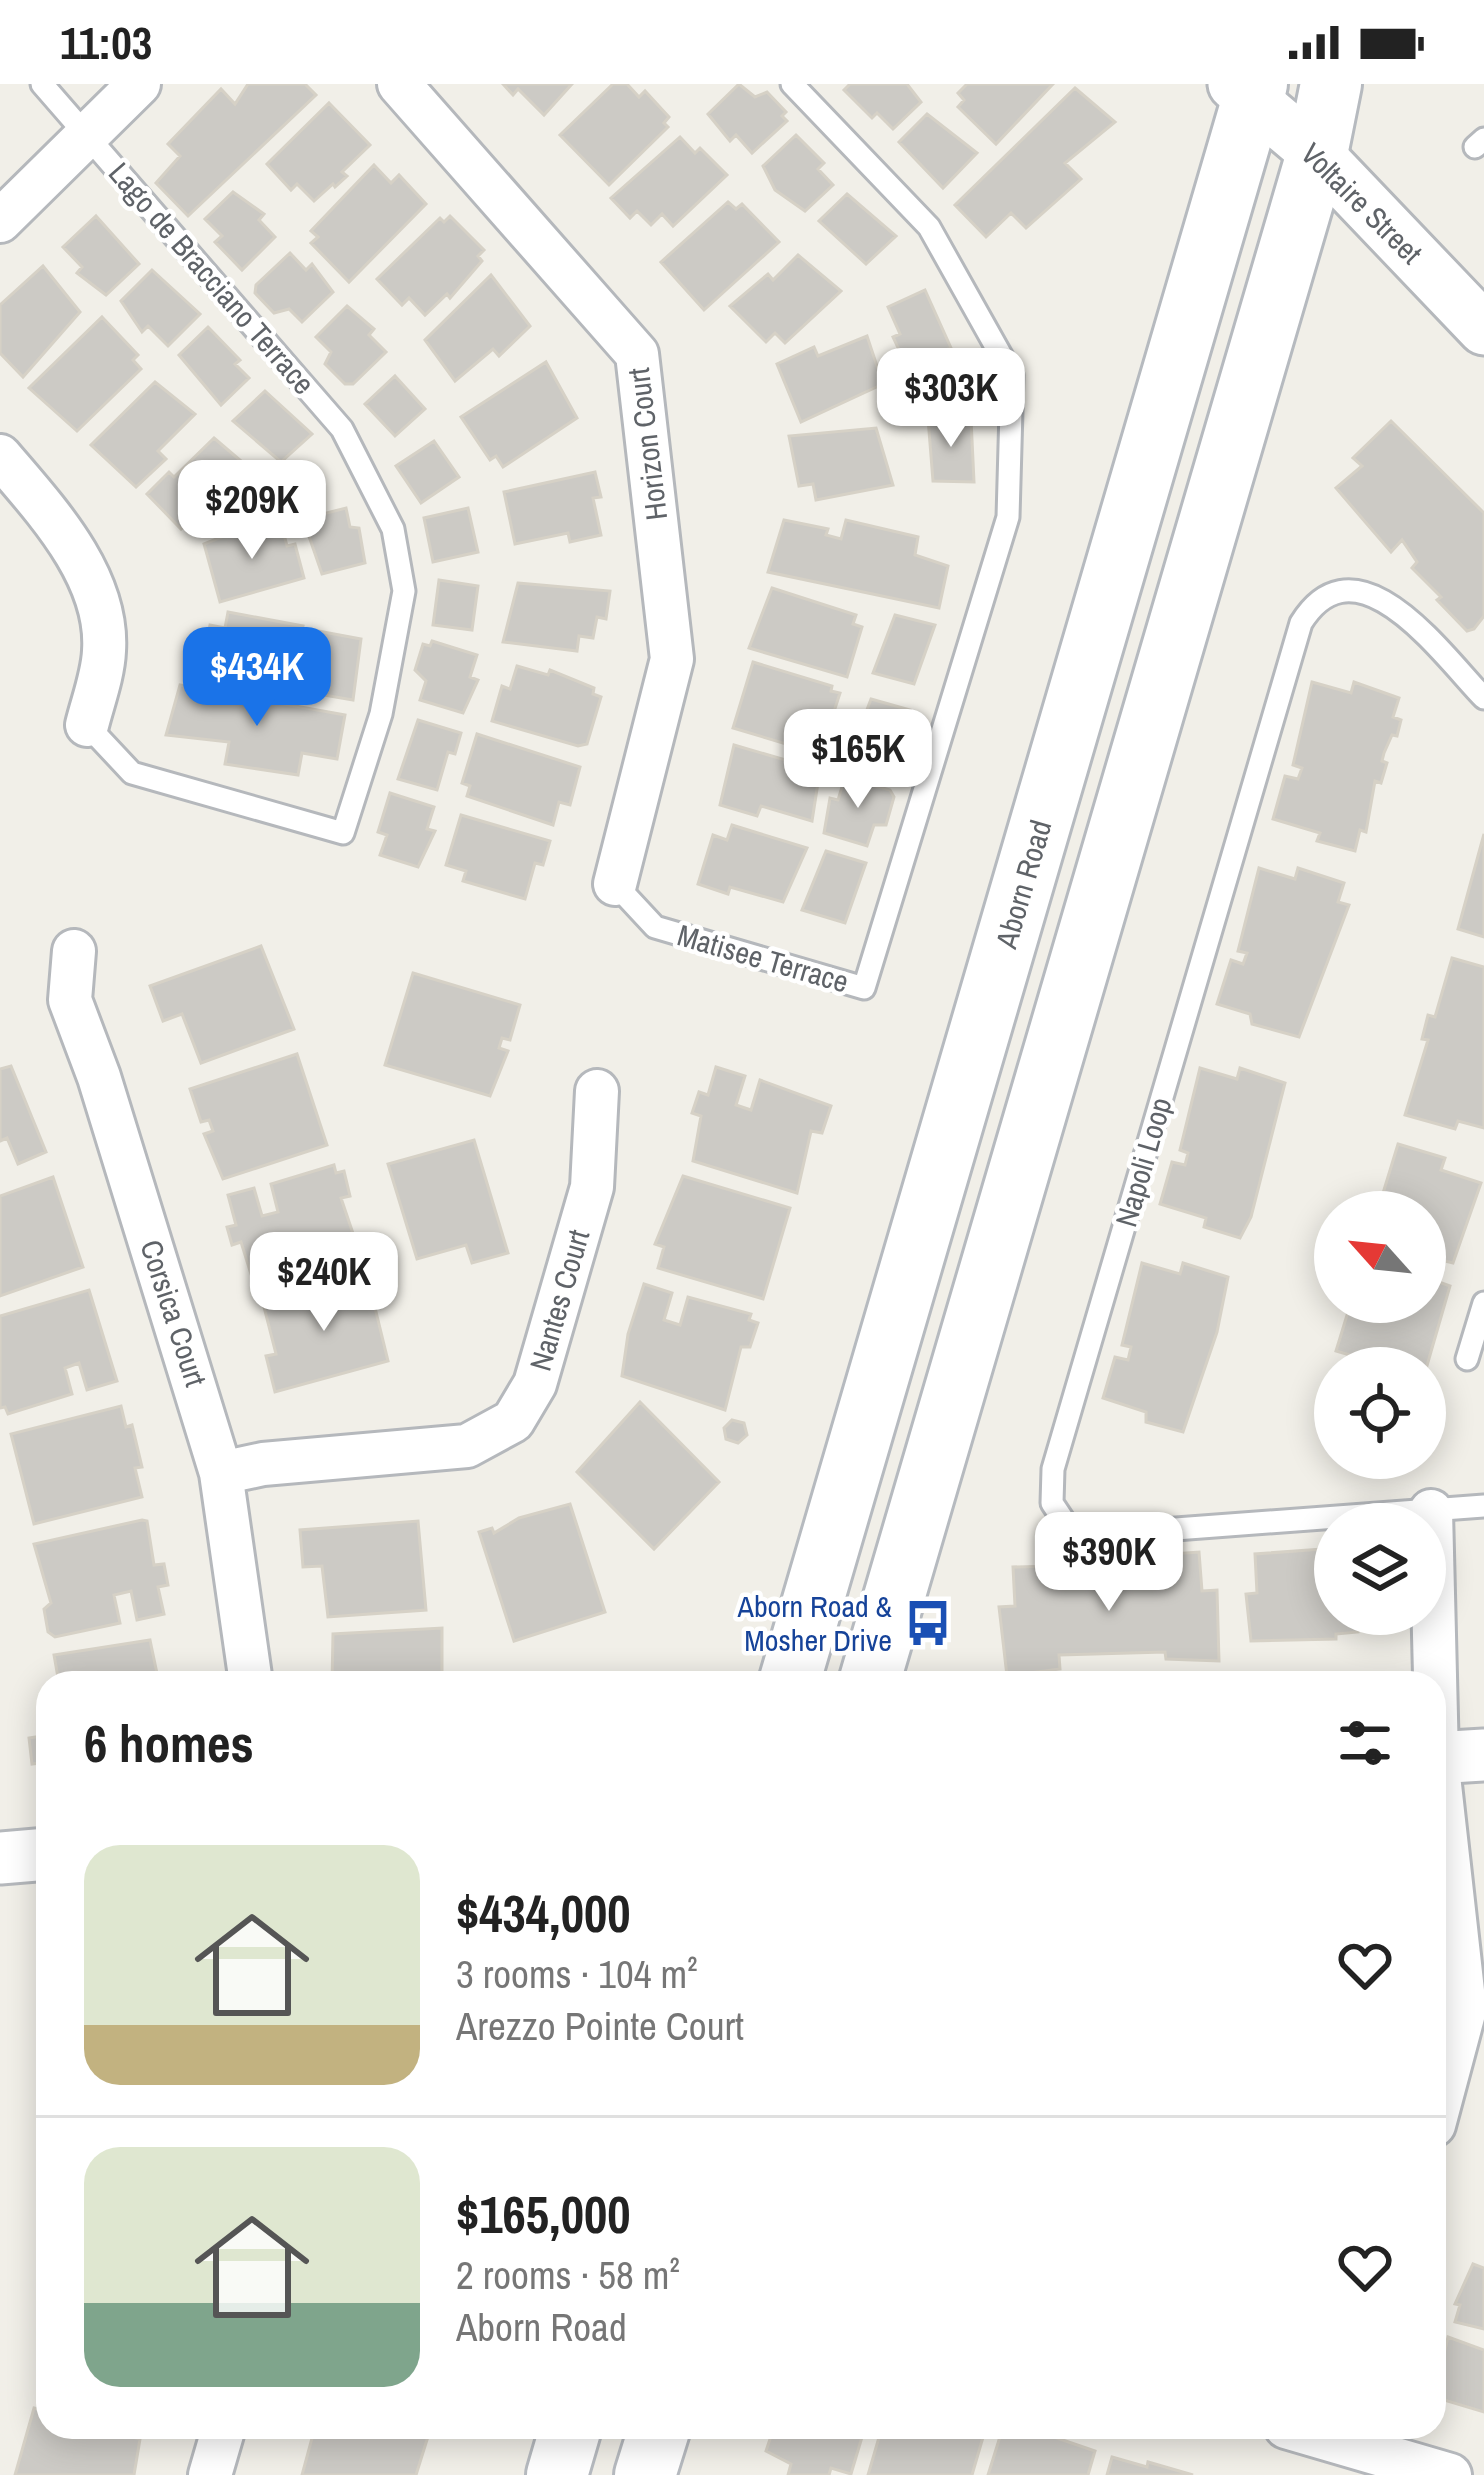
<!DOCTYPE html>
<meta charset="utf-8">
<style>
body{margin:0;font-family:"Archivo Narrow",sans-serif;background:#f2f2f2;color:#222;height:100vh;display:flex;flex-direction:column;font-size:45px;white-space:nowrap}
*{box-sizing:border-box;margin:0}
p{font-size:39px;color:#767676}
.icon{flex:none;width:66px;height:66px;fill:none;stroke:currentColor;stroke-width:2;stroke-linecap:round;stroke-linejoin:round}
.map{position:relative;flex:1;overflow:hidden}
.panel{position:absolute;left:36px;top:1587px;width:1410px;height:768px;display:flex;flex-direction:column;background:#fff;border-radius:36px;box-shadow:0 6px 30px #0003}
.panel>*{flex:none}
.needle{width:78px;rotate:297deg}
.fabs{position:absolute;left:1314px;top:1107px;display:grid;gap:24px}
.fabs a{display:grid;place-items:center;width:132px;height:132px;border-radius:50%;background:#fff;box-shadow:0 6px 30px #0003;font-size:60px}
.price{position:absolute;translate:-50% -102px;padding:0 27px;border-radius:24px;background:#fff;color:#222;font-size:39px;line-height:78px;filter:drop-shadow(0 3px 6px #0008)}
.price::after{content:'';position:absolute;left:50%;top:72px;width:36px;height:27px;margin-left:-18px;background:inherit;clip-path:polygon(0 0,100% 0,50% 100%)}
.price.on{background:#1a73e8;color:#fff}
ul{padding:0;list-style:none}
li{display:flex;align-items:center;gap:36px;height:300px;padding:0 48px}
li+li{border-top:3px solid #e0e0e0}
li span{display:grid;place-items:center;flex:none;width:336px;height:240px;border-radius:36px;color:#555}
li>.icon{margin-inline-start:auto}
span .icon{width:144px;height:144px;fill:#fffc;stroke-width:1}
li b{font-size:51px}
h2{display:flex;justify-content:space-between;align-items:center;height:144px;padding:0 48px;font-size:51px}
.status{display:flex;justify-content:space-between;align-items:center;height:84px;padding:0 60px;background:#fff;direction:ltr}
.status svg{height:33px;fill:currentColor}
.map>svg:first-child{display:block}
.building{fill:#cccac5;stroke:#d6d1c6;stroke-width:3}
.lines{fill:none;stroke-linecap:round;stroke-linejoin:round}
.service-casing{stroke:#b5b8bc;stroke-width:27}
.minor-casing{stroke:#b5b8bc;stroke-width:48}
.tertiary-casing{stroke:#b5b8bc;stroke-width:57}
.secondary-casing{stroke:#b6babf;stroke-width:66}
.service{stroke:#fff;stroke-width:21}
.minor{stroke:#fff;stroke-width:42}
.tertiary{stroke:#fff;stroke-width:51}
.secondary{stroke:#fff;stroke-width:60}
.labels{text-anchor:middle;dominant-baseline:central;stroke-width:9;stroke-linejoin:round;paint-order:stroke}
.street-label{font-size:30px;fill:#5f6368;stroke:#fff}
.transit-label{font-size:30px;fill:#164399;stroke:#fff;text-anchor:end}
</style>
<div class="status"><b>11:03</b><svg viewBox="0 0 49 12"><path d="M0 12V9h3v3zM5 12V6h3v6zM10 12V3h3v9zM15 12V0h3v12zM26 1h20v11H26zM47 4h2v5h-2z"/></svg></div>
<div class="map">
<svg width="1484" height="2391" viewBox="0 0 1484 2391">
<rect width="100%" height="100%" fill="#f1efe8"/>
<!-- building -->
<path class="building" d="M248 0H305L316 11 188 132 156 99 180 72 168 60 221 5 235 20Z
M503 0H572L544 31 518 5 513 11Z
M613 0H627L639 13 645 7 669 33 664 39 668 43 609 101 560 51Z
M739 0 755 13 767 8 786 28 782 32 787 37 752 69 736 51 730 57 708 30Z
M850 0H907L921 18 893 45 877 29 872 34 844 6Z
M967 0H1053L996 60 958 23 964 16 958 9Z
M1075 4 1115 38 1065 79 1081 95 1026 144 1011 129 986 153 955 121Z
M329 19 370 61 342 88 347 92 335 103 333 100 314 117 297 100 291 106 267 80Z
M927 30 977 69 943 104 899 58Z
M796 51 824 79 818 85 833 101 805 127 775 106 763 82Z
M680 53 695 69 700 64 727 91 673 142 662 130 651 141 637 127 630 134 611 114Z
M374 81 391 99 399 91 426 120 349 198 311 159 318 153 311 147Z
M233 108 264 130 259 136 275 153 242 186 215 158 222 152 205 135Z
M847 110 896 152 866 180 819 137Z
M728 118 736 125 742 120 779 158 704 226 661 178Z
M96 132 139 180 106 211 77 189 82 183 63 163Z
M450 132 484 166 478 172 482 177 450 214 447 210 425 231 409 214 402 221 377 195 440 134 444 138Z
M290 169 306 186 312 180 333 208 302 238 289 225 274 229 255 209 256 201Z
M798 171 841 207 785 259 775 249 766 258 730 222 768 190 773 196Z
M43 182 80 228 23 293 0 269V221Z
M152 186 200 230 168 262 148 242 142 248 121 217Z
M491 191 530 242 499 272 493 265 455 297 425 256Z
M925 206 951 264 907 283 893 253 900 250 888 223Z
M347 222 374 245 369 251 386 268 353 300H345L325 280 331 268 316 253Z
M102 233 138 271 133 276 141 285 77 347 29 304Z
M208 243 240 276 235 280 249 294 221 321 179 271Z
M867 252 883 300 801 338 777 280 814 263 818 272Z
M546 278 577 334 503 383 496 372 490 376 461 333Z
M395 292 425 325 395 352 365 320Z
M155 298 195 330 158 367 166 375 136 403 91 361Z
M265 307 312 350 281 378 233 337Z
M928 334 971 335 974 398 933 397Z
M1391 337 1484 429V532L1474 545 1467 547 1437 516 1441 513 1412 484 1417 478 1402 456 1391 468 1336 404 1362 382 1353 374Z
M876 344 893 401 816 416 813 400 799 402 789 352Z
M214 354 261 394 204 448 191 435 181 445 147 410 169 388 174 393Z
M434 357 459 393 421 419 396 382Z
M595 388 601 413 593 414 601 451 570 458 568 449 515 460 504 408Z
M346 424 350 443 359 444 365 479 322 490 303 435Z
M468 424 478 468 433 478 424 434Z
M784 436 828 445 826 451 841 455 846 436 918 453 915 471 948 482 939 524 768 488Z
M281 439 287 462 295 460 304 494 220 518 204 460 249 442 250 447Z
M439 496 478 502 472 546 433 541Z
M518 499 610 507 606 535 597 533 593 554 579 552 577 567 503 558Z
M772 504 856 531 853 540 862 543 847 593 749 564Z
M228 528 303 542 287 599 233 589 231 597 200 591 210 541 225 544Z
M895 531 935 541 914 600 873 589Z
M318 547 361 555 353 616 312 609Z
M432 557 477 571 470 593 478 596 463 629 420 616 426 597 415 586 423 560 430 562Z
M753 578 832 602 831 607 840 609 829 643 840 646 834 665 815 659 813 668 733 644Z
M517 582 548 591 550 586 594 604 593 610 601 613 587 660 578 662 492 637 502 602 510 605Z
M1312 598 1351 609 1354 598 1399 614 1393 633 1401 636 1397 652 1392 651 1384 669 1382 677 1387 679 1381 699 1375 697 1366 748 1360 746 1355 767 1317 757 1320 749 1273 735 1285 692 1298 695 1302 684 1293 681Z
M180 601 345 631 337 675 302 669 298 691 225 680 229 658 166 651Z
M871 615 910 626 886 687 848 676Z
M418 636 461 649 455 670 448 668 437 706 398 695Z
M477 650 580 683 570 721 559 718 553 741 467 712 470 702 462 699Z
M734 661 820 686 812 737 761 722 757 732 720 721Z
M845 693 890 706 894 713 886 741H874L867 762 824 749 830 714 838 716Z
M390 709 434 723 427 745 435 747 418 783 380 771 387 751 378 748Z
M461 731 550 757 543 781 535 779 525 815 463 797 466 787 446 781Z
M732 741 807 764 783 818 730 803 728 810 698 800 713 751 727 756Z
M1484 750V853L1458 845Z
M826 767 866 779 845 839 802 826Z
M1259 784 1295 795 1298 784 1344 799 1338 818 1349 821 1299 953 1252 940 1250 930 1217 920 1231 876 1243 880 1247 869 1238 867Z
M261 862 294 945 201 979 182 930 163 937 150 902Z
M1452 874 1484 883V1044L1458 1037 1455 1045 1405 1031 1428 956 1422 955 1428 931 1435 933Z
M413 889 520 921 510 956 502 954 499 964 508 967 490 1012 385 981Z
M297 970 327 1061 223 1095 204 1050 213 1047 209 1036 201 1038 190 1005Z
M11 982 46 1068 18 1080 7 1054 0 1057V985Z
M716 983 745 992 736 1021 751 1026 760 996 831 1022 822 1049 811 1047 797 1109 693 1077 701 1032 692 1029 699 1008 708 1011Z
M1200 984 1237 995 1240 984 1285 999 1251 1133 1240 1154 1204 1143 1206 1134 1160 1120 1172 1078 1185 1081 1188 1069 1180 1066Z
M474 1056 508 1169 472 1179 466 1161 417 1175 388 1080Z
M1398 1060 1445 1074 1441 1086 1481 1099 1453 1179 1445 1177 1436 1197 1450 1202 1426 1285 1386 1272 1384 1281 1336 1267 1351 1218H1425V1128H1369L1372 1116 1380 1119Z
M334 1081 336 1089 344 1087 350 1112 341 1114 361 1173 255 1203 241 1158 232 1161 227 1143 236 1141 228 1111 254 1104 262 1132 278 1128 271 1100Z
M683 1092 790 1124 763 1215 658 1184 664 1163 655 1160Z
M53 1093 83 1183 0 1212V1112Z
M1142 1179 1180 1190 1183 1179 1228 1193 1217 1248 1183 1348 1146 1338V1328L1103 1314 1115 1273 1128 1276 1131 1263 1122 1261Z
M367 1191 388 1277 275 1308 266 1272 276 1270 263 1219Z
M644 1200 672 1209 664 1236 680 1241 688 1213 751 1230 749 1236 758 1239 750 1263H741L725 1326 622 1292 628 1250Z
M89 1206 117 1297 87 1306 79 1279 65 1284 72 1310 8 1330 5 1323 0 1324V1232Z
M640 1318 719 1398 654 1465 577 1388Z
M121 1322 126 1343 132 1341 142 1383 135 1384 142 1413 34 1440 11 1350Z
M732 1336 744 1339 747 1351 738 1359 726 1355 724 1344Z
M570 1420 605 1528 514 1557 479 1448 492 1444 494 1449 519 1434Z
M142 1436 147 1437 154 1481 164 1480 168 1501 158 1503 164 1530 137 1536 131 1507 114 1511 120 1539 55 1553 48 1548 44 1525 51 1519 34 1460Z
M418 1437 426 1526 328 1533 322 1482 303 1483 300 1446Z
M1335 1464V1530H1357L1358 1548 1336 1550V1555L1251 1557 1246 1510 1257 1509 1255 1470Z
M1199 1468 1202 1507 1217 1506 1219 1577 1166 1575 1165 1568 1059 1571 1060 1585 1007 1592 999 1523 1015 1522 1013 1483 1093 1481 1094 1503 1106 1502V1496L1119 1494V1485L1158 1483V1471Z
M442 1544V1599H332L333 1550Z
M150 1556 159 1599H59L54 1571Z
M48 1651V1678L32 1680 29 1654Z
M1473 2180 1484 2184V2245L1455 2238 1460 2221 1455 2220Z
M1448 2253 1484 2266V2328L1434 2313Z
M34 2324 48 2328V2343H99L140 2355 134 2391H15Z
M315 2343H431L416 2391H302Z
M774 2343H865L851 2390 831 2384 829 2391H788L791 2380 766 2367Z
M882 2343H986L972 2391H868Z
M1003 2343H1025L1095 2367 1088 2391H988Z
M1112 2373 1147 2383 1148 2378 1193 2391H1107Z"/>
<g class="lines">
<defs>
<path id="service" d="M42 0 342 345 393 445 404 507 381 630 343 749 132 689 87 641
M1475 63 1484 55
M1484 614C1443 572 1357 449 1301 539L1053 1385 1052 1419 1068 1443 1109 1450 1484 1422
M615 800 655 843 864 904 1008 433 1012 291 929 143 792 0
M1467 1275 1484 1219"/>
<path id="minor" d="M399 0 637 270 672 575 615 800
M0 137 139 0
M0 372C45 425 109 492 104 567 103 591 93 617 87 641
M74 867 70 916 99 993 221 1389 251 1599
M221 1389 263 1380 467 1362 513 1337 535 1300 592 1103 597 1007
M1431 1427 1437 1674 1465 1925 1434 2041
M1286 2343 1450 2391
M210 2391 224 2343"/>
<path id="tertiary" d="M1234 0 1317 70 1484 245
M1434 1674 1484 1671
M0 1774 48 1770"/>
<path id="secondary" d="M789 1599 1257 0
M869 1599 1317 70 1331 0
M557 2391 571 2343
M645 2391 660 2343"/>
</defs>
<!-- service casing -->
<use href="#service" class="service-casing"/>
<!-- minor casing -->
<use href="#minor" class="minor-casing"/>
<!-- tertiary casing -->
<use href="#tertiary" class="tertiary-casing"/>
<!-- secondary casing -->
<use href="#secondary" class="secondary-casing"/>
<!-- service -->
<use href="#service" class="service"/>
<!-- minor -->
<use href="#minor" class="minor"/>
<!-- tertiary -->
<use href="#tertiary" class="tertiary"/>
<!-- secondary -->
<use href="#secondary" class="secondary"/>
</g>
<!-- icons -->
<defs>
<symbol id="bus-bare" viewBox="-9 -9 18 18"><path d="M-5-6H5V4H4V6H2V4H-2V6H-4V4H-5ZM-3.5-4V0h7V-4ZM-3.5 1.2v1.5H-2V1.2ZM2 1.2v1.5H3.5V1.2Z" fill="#1a4fb4" stroke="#fff" stroke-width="2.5" paint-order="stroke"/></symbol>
</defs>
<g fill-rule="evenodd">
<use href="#bus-bare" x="895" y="1506" width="66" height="66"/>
</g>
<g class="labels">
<!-- street labels -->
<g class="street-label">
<text transform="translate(1362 119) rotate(45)">Voltaire Street</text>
<text transform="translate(212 194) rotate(49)">Lago de Bracciano Terrace</text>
<text transform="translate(647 360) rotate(-97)">Horizon Court</text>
<text transform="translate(1023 800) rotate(-74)">Aborn Road</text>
<text transform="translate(763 874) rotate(16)">Matisee Terrace</text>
<text transform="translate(1143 1078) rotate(-74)">Napoli Loop</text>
<text transform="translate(559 1216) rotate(-74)">Nantes Court</text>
<text transform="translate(174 1229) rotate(72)">Corsica Court</text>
</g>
<!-- transit labels -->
<g class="transit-label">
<text x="892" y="1522">Aborn Road &amp;<tspan x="892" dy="34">Mosher Drive</tspan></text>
</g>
</g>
</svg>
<div class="fabs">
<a><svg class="needle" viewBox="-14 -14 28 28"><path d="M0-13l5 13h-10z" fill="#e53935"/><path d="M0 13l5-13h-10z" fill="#767676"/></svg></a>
<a><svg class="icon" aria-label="locate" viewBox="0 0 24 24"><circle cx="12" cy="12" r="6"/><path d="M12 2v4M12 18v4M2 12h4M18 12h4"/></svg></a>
<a><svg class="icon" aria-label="layers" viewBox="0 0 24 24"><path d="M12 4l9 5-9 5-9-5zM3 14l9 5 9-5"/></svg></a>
</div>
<b class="price" style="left:951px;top:366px">$303K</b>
<b class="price" style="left:252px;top:478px">$209K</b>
<b class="price on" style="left:257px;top:645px">$434K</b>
<b class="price" style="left:858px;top:727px">$165K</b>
<b class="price" style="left:324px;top:1250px">$240K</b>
<b class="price" style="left:1109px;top:1530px">$390K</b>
<section class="panel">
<h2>6 homes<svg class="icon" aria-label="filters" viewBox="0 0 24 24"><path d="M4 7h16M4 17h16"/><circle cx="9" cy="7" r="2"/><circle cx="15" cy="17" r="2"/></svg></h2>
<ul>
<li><span style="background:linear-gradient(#dfe7d0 75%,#c2b280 0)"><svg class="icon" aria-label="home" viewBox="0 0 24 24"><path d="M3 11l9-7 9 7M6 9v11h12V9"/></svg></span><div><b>$434,000</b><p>3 rooms · 104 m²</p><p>Arezzo Pointe Court</p></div><svg class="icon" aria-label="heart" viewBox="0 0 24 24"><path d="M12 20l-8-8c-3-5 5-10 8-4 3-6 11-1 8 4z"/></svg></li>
<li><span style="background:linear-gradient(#dfe7d0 65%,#7fa58c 0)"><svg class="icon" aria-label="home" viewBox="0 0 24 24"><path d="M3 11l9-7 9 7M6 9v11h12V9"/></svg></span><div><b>$165,000</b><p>2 rooms · 58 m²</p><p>Aborn Road</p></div><svg class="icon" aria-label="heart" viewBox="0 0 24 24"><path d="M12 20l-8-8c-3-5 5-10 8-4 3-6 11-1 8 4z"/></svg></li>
</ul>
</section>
</div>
